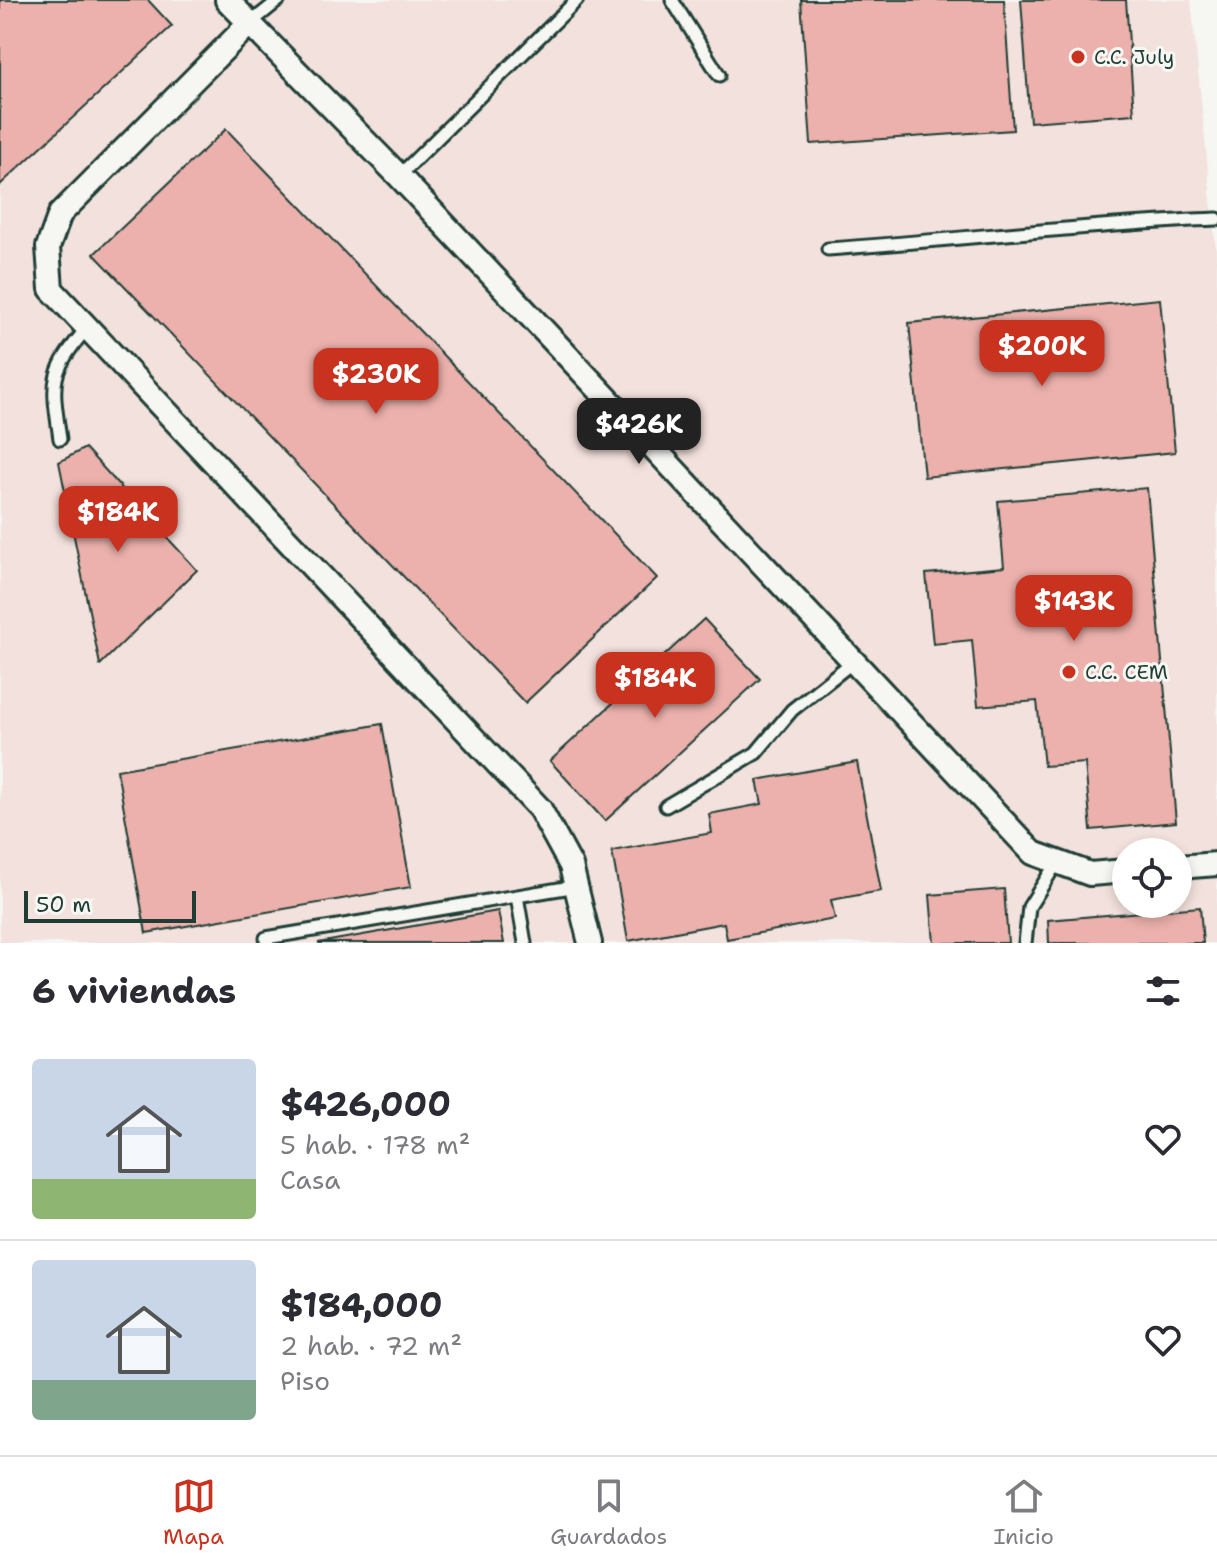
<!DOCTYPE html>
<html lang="es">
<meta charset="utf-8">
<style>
body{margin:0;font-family:"Shantell Sans",sans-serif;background:#f7f7f7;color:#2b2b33;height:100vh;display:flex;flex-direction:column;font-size:30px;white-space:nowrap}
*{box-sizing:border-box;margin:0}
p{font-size:26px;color:#7c7c81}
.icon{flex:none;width:44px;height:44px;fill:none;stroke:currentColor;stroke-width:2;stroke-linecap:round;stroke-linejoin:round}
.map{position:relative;height:943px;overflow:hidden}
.panel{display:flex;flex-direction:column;background:#fff;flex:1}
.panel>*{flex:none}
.controls{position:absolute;left:1112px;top:838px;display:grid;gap:16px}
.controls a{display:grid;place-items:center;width:80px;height:80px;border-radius:50%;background:#fff;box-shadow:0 4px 12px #0003;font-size:40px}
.scale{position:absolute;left:24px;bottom:20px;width:172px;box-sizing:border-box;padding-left:8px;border:4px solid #1f3d34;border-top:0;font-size:22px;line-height:28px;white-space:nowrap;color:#1f3d34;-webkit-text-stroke:6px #f6f6f2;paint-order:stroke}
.price{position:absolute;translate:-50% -68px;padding:0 18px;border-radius:16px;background:#c8321e;color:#fff;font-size:26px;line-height:52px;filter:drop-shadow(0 2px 4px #0008)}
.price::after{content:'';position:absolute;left:50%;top:48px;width:24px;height:18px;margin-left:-12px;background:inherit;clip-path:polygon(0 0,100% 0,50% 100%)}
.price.active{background:#222;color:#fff}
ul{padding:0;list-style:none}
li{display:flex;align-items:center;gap:24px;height:200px;padding:0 32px}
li+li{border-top:2px solid #e1e1e2}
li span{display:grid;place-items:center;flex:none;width:224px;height:160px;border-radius:8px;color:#555}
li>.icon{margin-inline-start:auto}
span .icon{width:96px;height:96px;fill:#fffc;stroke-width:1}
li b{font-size:34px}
h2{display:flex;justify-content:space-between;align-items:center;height:96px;padding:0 32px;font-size:34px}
.tabs{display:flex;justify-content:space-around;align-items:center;height:112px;border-top:2px solid #e1e1e2;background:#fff;font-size:22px;color:#7c7c81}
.tabs a{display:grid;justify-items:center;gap:4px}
.tabs .active{color:#c8321e}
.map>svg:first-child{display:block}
.built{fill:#f3e1dd;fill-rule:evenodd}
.building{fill:#ecb1ac;stroke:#1f3d34;stroke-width:2}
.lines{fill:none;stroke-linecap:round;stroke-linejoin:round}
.lane-casing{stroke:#1f3d34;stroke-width:17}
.street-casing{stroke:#1f3d34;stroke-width:28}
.lane{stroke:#f6f6f2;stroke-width:11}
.street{stroke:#f6f6f2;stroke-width:22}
.poi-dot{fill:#c8321e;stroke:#f6f6f2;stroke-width:3}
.labels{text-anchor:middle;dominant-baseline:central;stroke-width:6;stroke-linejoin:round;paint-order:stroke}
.poi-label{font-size:20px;fill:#1f3d34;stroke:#f6f6f2;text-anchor:start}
</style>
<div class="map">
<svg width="1217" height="943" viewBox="0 0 1217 943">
<rect width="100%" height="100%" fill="#f6f6f2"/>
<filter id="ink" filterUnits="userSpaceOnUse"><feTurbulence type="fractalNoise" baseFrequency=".0125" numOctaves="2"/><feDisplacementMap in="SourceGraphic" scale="16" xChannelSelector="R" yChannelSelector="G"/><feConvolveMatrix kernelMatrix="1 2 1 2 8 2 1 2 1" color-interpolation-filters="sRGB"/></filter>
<g filter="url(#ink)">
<!-- built -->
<path class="built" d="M0 0H1191L1217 260V943H0ZM1126 852H1178V904H1126Z"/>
<!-- building -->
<path class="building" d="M0 0H148L172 26 0 185Z
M801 0H1004L1013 130 811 144Z
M1021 0H1126L1134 114 1030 122Z
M226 129 657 578 525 703 94 254Z
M1160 299 1175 452 924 477 909 323Z
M85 448 197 570 100 665 59 462Z
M1147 488 1176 822 1091 830 1085 763 1044 766 1037 701 978 706 972 640 933 644 926 574 1004 567 998 501Z
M704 619 760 679 605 821 550 761Z
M382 724 411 887 146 933 117 770Z
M857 762 881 891 831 900 835 919 727 939 724 923 628 941 612 851 712 833 709 814 762 804 757 780Z
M1004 889 1008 943H934L930 895Z
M1200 907 1203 943H1049L1048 920Z
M498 911 504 943H318Z"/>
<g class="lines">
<defs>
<path id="lane" d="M672 0 719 75
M248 25 279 0
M399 176 577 0
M828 249C958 240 1087 224 1217 219
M60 439C52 382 48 374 87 328
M666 806 756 753 792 710 854 661
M517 896 525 943
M267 943 266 938 577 886
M1025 943 1029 907 1057 862"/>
<path id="street" d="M227 0 399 176 1033 853 1090 874 1126 871
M248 25 60 214 48 247 51 289 540 809 571 866 590 943
M1178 867 1217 864"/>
</defs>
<!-- lane casing -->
<use href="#lane" class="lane-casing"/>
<!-- street casing -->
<use href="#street" class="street-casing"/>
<!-- lane -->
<use href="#lane" class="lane"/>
<!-- street -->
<use href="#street" class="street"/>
</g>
</g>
<!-- markers -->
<g class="poi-dot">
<circle cx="1078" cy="57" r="8"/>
<circle cx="1069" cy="672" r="8"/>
</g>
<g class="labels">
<!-- poi labels -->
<g class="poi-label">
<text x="1094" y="57">C.C. July</text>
<text x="1085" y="672">C.C. CEM</text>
</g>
</g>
</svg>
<div class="controls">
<a><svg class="icon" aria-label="locate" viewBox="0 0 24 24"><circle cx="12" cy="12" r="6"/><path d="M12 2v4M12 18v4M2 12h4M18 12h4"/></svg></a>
</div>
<div class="scale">50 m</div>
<b class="price" style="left:1042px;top:388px">$200K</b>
<b class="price" style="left:376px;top:416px">$230K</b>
<b class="price active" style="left:639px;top:466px">$426K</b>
<b class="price" style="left:118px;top:554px">$184K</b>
<b class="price" style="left:1074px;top:643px">$143K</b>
<b class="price" style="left:655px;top:720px">$184K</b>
</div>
<section class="panel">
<h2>6 viviendas<svg class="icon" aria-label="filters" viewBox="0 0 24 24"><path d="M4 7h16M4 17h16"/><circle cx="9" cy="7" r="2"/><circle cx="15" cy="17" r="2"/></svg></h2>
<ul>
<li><span style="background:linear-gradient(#c9d6e8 75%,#8fb573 0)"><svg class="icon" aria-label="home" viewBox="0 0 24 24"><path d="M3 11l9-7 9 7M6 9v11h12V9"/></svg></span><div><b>$426,000</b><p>5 hab. · 178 m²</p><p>Casa</p></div><svg class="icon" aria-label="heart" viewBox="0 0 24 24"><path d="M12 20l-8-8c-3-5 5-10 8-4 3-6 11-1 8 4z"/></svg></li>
<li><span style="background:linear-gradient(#c9d6e8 75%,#7fa58c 0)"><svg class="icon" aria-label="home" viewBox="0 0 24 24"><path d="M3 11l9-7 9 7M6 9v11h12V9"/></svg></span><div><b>$184,000</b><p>2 hab. · 72 m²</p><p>Piso</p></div><svg class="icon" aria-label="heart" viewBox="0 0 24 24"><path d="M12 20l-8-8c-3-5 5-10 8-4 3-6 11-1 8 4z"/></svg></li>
</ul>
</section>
<nav class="tabs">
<a class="active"><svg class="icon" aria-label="map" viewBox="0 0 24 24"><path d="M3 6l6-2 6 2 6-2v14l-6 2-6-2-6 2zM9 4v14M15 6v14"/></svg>Mapa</a>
<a><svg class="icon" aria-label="saved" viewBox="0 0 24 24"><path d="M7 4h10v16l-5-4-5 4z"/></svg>Guardados</a>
<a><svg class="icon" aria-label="home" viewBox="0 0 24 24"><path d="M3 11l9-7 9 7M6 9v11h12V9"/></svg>Inicio</a>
</nav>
